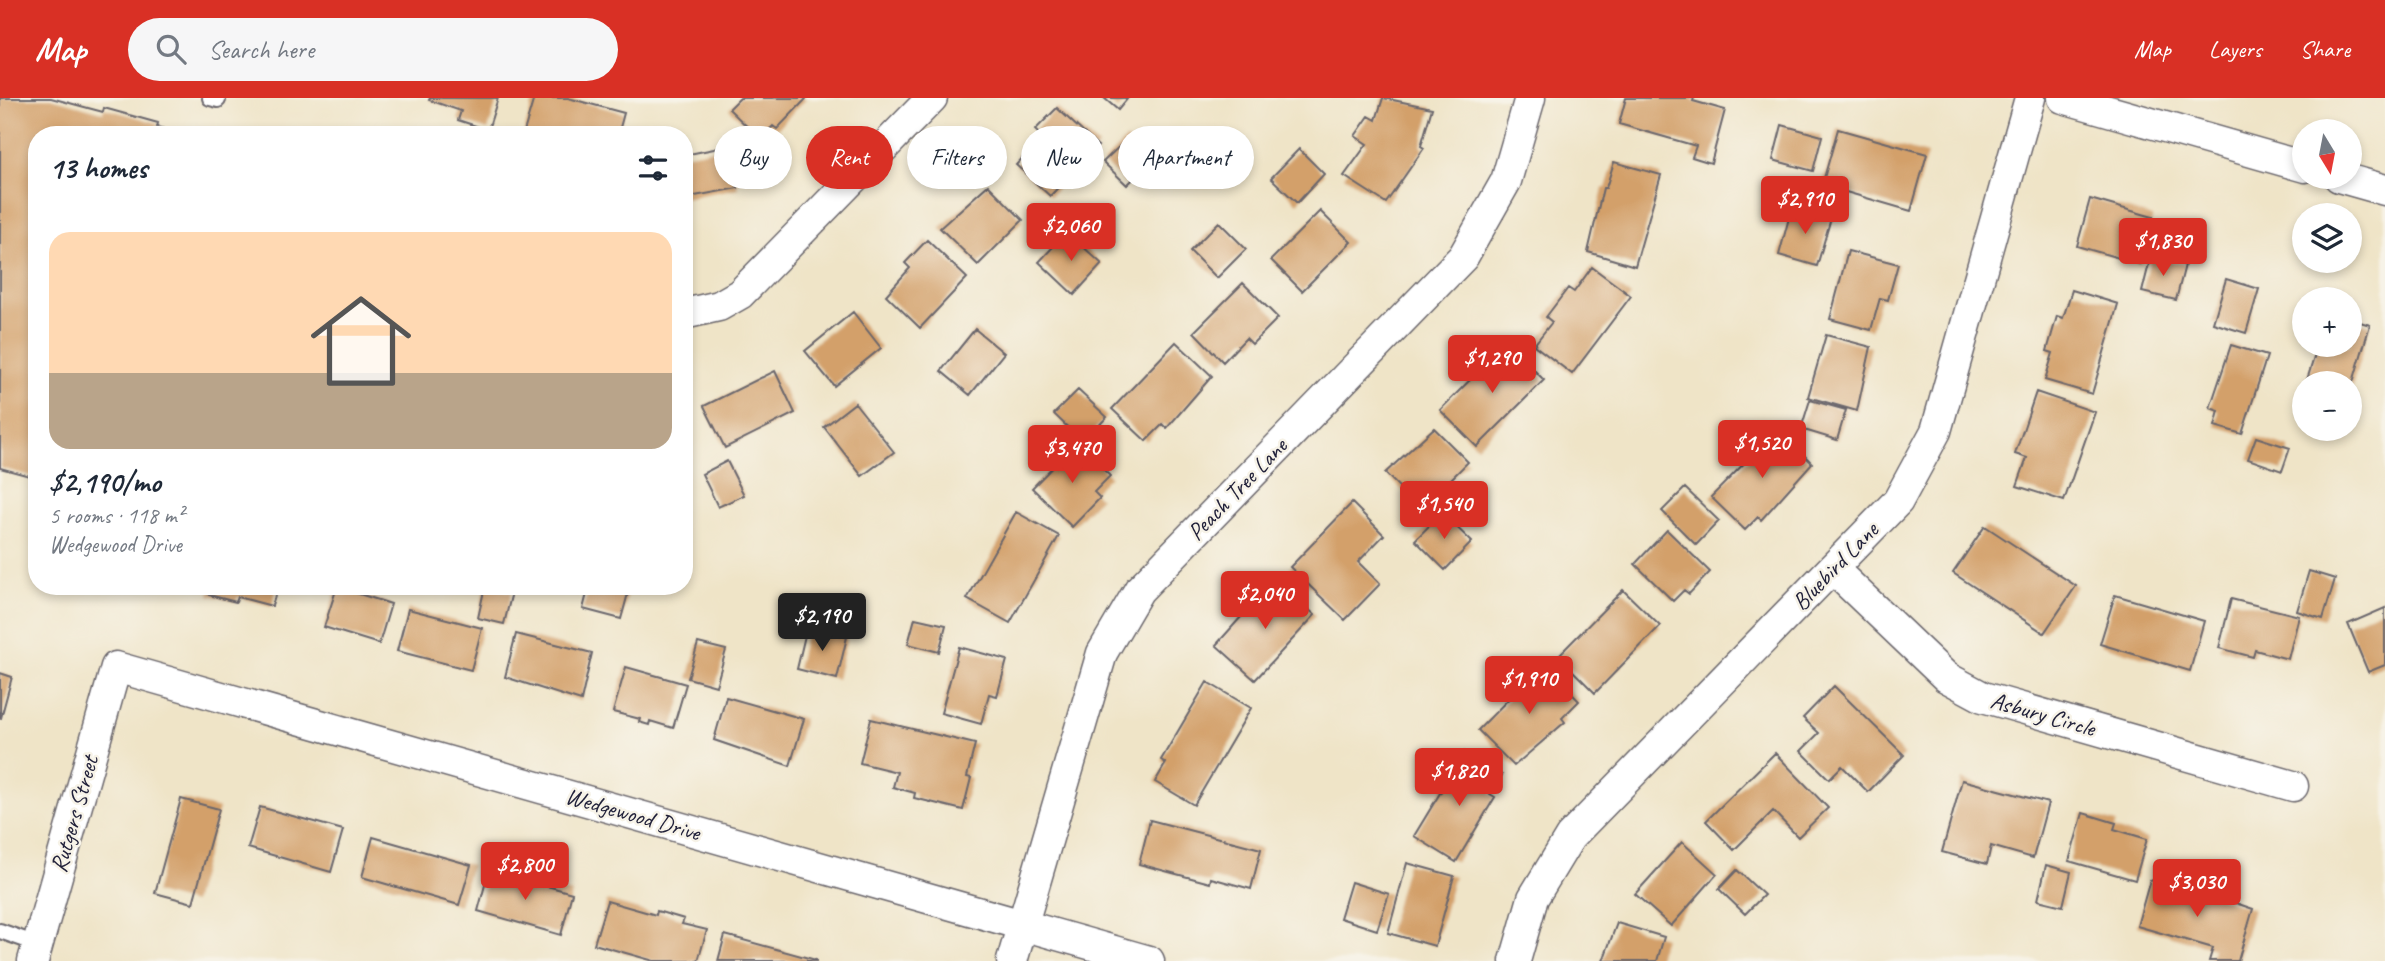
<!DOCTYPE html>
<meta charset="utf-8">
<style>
body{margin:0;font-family:Caveat,sans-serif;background:#f6f6f7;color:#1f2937;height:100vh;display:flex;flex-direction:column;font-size:26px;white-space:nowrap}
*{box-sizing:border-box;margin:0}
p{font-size:23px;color:#747a83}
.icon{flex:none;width:38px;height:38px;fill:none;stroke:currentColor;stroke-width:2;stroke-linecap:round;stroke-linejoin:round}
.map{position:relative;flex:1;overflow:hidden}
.sheet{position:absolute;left:28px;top:28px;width:665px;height:469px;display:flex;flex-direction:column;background:#fff;border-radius:28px;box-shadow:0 4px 10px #0003}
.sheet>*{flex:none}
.banner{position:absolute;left:714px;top:28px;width:665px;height:63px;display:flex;gap:14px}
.needle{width:46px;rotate:170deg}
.buttons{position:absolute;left:2292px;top:21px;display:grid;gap:14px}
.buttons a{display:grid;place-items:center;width:70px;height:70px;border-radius:50%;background:#fff;box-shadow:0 4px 10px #0003;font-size:35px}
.price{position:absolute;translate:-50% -60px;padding:0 16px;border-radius:7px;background:#d93025;color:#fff;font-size:23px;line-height:46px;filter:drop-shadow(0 2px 4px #0008)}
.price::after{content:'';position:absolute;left:50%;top:42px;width:21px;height:16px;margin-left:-10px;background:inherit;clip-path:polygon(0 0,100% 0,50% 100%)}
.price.active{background:#222;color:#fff}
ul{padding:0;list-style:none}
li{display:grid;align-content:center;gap:14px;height:371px;padding:0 21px}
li+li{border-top:2px solid #e0e1e3}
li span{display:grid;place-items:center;height:217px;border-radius:21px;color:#555}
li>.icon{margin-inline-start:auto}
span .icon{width:126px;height:126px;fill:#fffc;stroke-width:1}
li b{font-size:30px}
h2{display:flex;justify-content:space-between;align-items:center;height:84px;padding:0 21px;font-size:30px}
.tag{padding:0 24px;border-radius:32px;background:#fff;box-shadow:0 4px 10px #0003;font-size:24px;line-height:63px}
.tag.active{background:#d93025;color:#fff}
header{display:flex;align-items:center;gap:42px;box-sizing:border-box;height:98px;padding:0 35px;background:#d93025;color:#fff}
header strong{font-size:33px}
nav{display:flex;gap:38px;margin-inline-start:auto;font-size:24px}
.search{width:490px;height:63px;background:#f6f6f7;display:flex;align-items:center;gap:18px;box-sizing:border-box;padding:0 24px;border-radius:38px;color:#747a83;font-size:26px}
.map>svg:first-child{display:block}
.building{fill:#d3a06b}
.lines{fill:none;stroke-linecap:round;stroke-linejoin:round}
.service-casing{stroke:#6a666c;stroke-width:18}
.minor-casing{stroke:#6a666c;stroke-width:33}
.service{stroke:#fff;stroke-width:14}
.minor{stroke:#fff;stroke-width:30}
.labels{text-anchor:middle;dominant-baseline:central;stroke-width:5;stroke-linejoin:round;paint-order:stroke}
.street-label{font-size:24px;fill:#22223b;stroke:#f7f3e8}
</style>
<header>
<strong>Map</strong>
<div class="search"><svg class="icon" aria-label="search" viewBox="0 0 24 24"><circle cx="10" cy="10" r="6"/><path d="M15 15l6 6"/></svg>Search here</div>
<nav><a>Map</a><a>Layers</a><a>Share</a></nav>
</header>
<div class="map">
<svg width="2385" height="863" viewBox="0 0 2385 863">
<rect width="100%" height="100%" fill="#f7f3e8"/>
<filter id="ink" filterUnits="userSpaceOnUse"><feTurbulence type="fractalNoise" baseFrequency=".0143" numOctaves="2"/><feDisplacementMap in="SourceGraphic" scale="14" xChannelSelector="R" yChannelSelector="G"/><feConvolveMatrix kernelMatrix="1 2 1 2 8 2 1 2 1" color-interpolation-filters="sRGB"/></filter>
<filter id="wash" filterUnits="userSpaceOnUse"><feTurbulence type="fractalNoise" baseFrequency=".00686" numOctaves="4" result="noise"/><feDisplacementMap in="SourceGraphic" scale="28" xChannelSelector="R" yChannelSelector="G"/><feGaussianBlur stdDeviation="1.57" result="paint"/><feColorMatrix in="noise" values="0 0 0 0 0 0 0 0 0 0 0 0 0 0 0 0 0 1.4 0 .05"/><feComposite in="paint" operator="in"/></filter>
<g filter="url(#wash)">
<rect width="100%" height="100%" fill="#efe4c7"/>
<g id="blocks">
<!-- building -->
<path class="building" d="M0 0H51L103 14 104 10 158 25 157 29 183 36 37 37V380L0 370Z
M430 0H498L488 32 458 22 461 13 429 2Z
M534 0H568L624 15 618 37H523Z
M740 0H805L806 1 777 31 773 28 760 41 729 11Z
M1104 0H1128L1118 12Z
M1383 0 1432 10 1421 48 1424 50 1386 105 1344 78 1367 46 1355 38 1369 18 1376 22Z
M1626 0H1694L1693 3 1725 12 1711 65 1692 59 1696 48 1619 26Z
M1057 10 1098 48 1050 98 1016 67 1042 39 1035 32Z
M1782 27 1822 38 1813 73 1773 62Z
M1838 31 1927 56 1911 113 1822 87Z
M1127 41 1150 65 1127 87 1103 64Z
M729 48 738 90 684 100V57Z
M1299 51 1324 76 1297 105 1271 80Z
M1614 64 1661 77 1635 168 1588 154 1603 90H1606Z
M988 87 1023 122 978 167 940 130Z
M2090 101 2153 119 2140 166 2077 148Z
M1792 109 1831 120 1817 168 1779 157Z
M1320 113 1351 144 1302 193 1271 162Z
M1219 124 1246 151 1217 180 1190 153Z
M1067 134 1102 166 1074 197 1039 164Z
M927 142 967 180 920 230 886 197 910 170 905 165Z
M1848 153 1898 166 1888 202 1880 200 1871 232 1830 221Z
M2151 158 2185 167 2176 202 2142 194Z
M1592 169 1631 198 1572 276 1534 247 1552 224 1546 219 1568 190 1574 194Z
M2226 181 2259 191 2246 235 2213 225Z
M1243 185 1278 220 1252 246 1246 240 1223 264 1194 234Z
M2072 192 2118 206 2092 296 2045 282 2053 255 2047 253 2057 218 2063 220Z
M853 214 881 250 834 288 805 253Z
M2350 221 2370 227 2351 291 2350 285H2306L2318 247H2350Z
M975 231 1004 255 970 297 941 273Z
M1826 237 1871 249 1857 313 1808 299Z
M1176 244 1212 278 1167 330 1163 326 1146 343 1112 311Z
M1507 245 1544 282 1477 349 1440 312Z
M2231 247 2267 258 2242 336 2215 328 2219 313 2210 310Z
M775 273 795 315 725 350 704 308Z
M1078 292 1107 319 1083 344 1054 316Z
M2036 294 2095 314 2064 403 2017 388 2027 360 2015 356Z
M1810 302 1846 312 1837 342 1801 331Z
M855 305 894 354 862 378 824 329Z
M1434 330 1468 364 1421 411 1385 375Z
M1778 331 1812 365 1761 422 1758 419 1745 432 1711 399Z
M2256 339 2290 350 2282 373 2248 361Z
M1076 345 1110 378 1094 394 1100 400 1072 429 1032 390Z
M727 363 744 397 718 409 702 376Z
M1685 390 1719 423 1696 447 1662 413Z
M1352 405 1384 437 1358 464 1380 486 1345 522 1290 469Z
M1016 414 1059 438 1010 525 967 501Z
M1442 415 1472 444 1445 472 1415 442Z
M1985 428 2076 488 2044 535 1953 475Z
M1667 432 1710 474 1689 496 1684 492 1673 503 1635 466Z
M2309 473 2335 481 2323 521 2297 513Z
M1279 485 1315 517 1255 582 1216 547 1258 500 1262 504Z
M211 488H278L272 508 238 499 236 504 209 497Z
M485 488 512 494 504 526 478 520Z
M589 488H630L621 521 583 511Z
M337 489 391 506 379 546 324 529Z
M1623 492 1660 528 1595 595 1558 558Z
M2115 497 2204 523 2190 573 2100 546Z
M2231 501 2299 518 2288 561 2255 552 2253 559 2219 550Z
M2385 510V567L2368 574 2348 526Z
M408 511 482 530 471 572 397 553Z
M915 520 946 527 939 554 908 546Z
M807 529 847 539 837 581 797 571Z
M516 536 592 555 581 603 505 579Z
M698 545 726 552 716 588 688 580Z
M959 549 1007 562 997 598 989 596 981 626 941 615Z
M1543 566 1579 603 1562 620 1565 624 1514 668 1478 632Z
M626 569 686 586 673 630 650 623 649 627 639 624 640 621 613 614Z
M0 575 12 579 1 620H0Z
M1207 584 1251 610 1194 707 1155 684 1166 665 1161 662Z
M1834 588 1904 657 1868 694 1842 668 1829 681 1801 653 1819 635 1803 620Z
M726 599 804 621 790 668 714 642Z
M871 621 975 646 967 679 971 680 963 712 914 700 915 695 893 689 897 674 860 665Z
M1465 654 1502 677 1490 696 1495 699 1456 764 1414 738Z
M1775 655 1828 710 1798 739 1773 713 1734 752 1706 723Z
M1962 682 2048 705 2033 760 1991 748 1987 766 1942 754Z
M181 701 219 711 193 805 155 795Z
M260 709 343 732 331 774 248 750Z
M2083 715 2116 725 2114 731 2147 741 2135 782 2069 763Z
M1150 722 1261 751 1251 791 1211 780 1210 785 1139 766Z
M373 739 471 767 459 807 362 779Z
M1682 744 1717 776 1671 828 1635 796Z
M1407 765 1454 778 1435 848 1388 835Z
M2046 767 2071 774 2063 808 2038 802Z
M489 772 572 795 561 837 478 813Z
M1737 772 1764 797 1745 816 1719 791Z
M2150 782 2184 792 2186 788 2253 811 2238 863H2209L2213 850 2137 828Z
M1351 784 1389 796 1377 832 1340 820Z
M607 803 656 817 657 813 684 821 682 826 707 832 698 863H654L594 846Z
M1617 825 1664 839 1657 863H1603Z
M725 837 816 862V863H718Z"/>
</g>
</g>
<g filter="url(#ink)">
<use href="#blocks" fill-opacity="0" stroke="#6a666c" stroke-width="2"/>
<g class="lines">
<defs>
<path id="service" d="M210 0 218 2
M0 833 37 846"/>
<path id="minor" d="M2063 0 2305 69
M2339 79 2385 92
M684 216 719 208 740 196 932 0
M1833 471 1946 579 1983 599 2293 688
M33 863 116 569 1149 863
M1012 863 1102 555 1139 492 1463 159 1506 83 1530 0
M1515 863 1533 800 1570 739 1898 403 1936 333 2030 0"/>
</defs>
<!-- service casing -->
<use href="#service" class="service-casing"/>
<!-- minor casing -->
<use href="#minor" class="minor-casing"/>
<!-- service -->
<use href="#service" class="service"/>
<!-- minor -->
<use href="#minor" class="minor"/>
</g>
</g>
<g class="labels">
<!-- street labels -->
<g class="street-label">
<text transform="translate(1237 391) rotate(-46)">Peach Tree Lane</text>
<text transform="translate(1835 468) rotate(-46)">Bluebird Lane</text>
<text transform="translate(2043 616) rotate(16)">Asbury Circle</text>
<text transform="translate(74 716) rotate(-74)">Rutgers Street</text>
<text transform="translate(633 716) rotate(16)">Wedgewood Drive</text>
</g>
</g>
</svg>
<div class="buttons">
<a><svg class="needle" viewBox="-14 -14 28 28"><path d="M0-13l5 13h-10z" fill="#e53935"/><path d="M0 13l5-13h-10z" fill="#747a83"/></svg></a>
<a><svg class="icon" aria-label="layers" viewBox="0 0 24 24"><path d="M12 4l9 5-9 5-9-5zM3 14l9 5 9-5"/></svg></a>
<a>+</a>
<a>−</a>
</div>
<b class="price" style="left:1805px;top:138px">$2,910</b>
<b class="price" style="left:1071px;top:165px">$2,060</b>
<b class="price" style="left:2163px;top:180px">$1,830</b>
<b class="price" style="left:1492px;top:297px">$1,290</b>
<b class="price" style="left:1762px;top:382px">$1,520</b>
<b class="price" style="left:1072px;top:387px">$3,470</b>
<b class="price" style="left:1444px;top:443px">$1,540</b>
<b class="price" style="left:1265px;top:533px">$2,040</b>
<b class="price active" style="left:822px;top:555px">$2,190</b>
<b class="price" style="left:1529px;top:618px">$1,910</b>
<b class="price" style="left:1459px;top:710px">$1,820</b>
<b class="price" style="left:525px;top:804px">$2,800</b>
<b class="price" style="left:2197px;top:821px">$3,030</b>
<div class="banner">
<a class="tag">Buy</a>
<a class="tag active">Rent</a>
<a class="tag">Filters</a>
<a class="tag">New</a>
<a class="tag">Apartment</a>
</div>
<section class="sheet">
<h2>13 homes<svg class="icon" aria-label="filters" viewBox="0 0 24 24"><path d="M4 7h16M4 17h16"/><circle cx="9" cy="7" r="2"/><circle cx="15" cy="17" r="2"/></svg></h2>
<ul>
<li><span style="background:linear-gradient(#ffd9b3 65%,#b9a48a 0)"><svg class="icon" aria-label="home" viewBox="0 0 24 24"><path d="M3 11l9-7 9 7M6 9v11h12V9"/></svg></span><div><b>$2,190/mo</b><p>5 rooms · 118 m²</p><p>Wedgewood Drive</p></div></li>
</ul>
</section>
</div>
